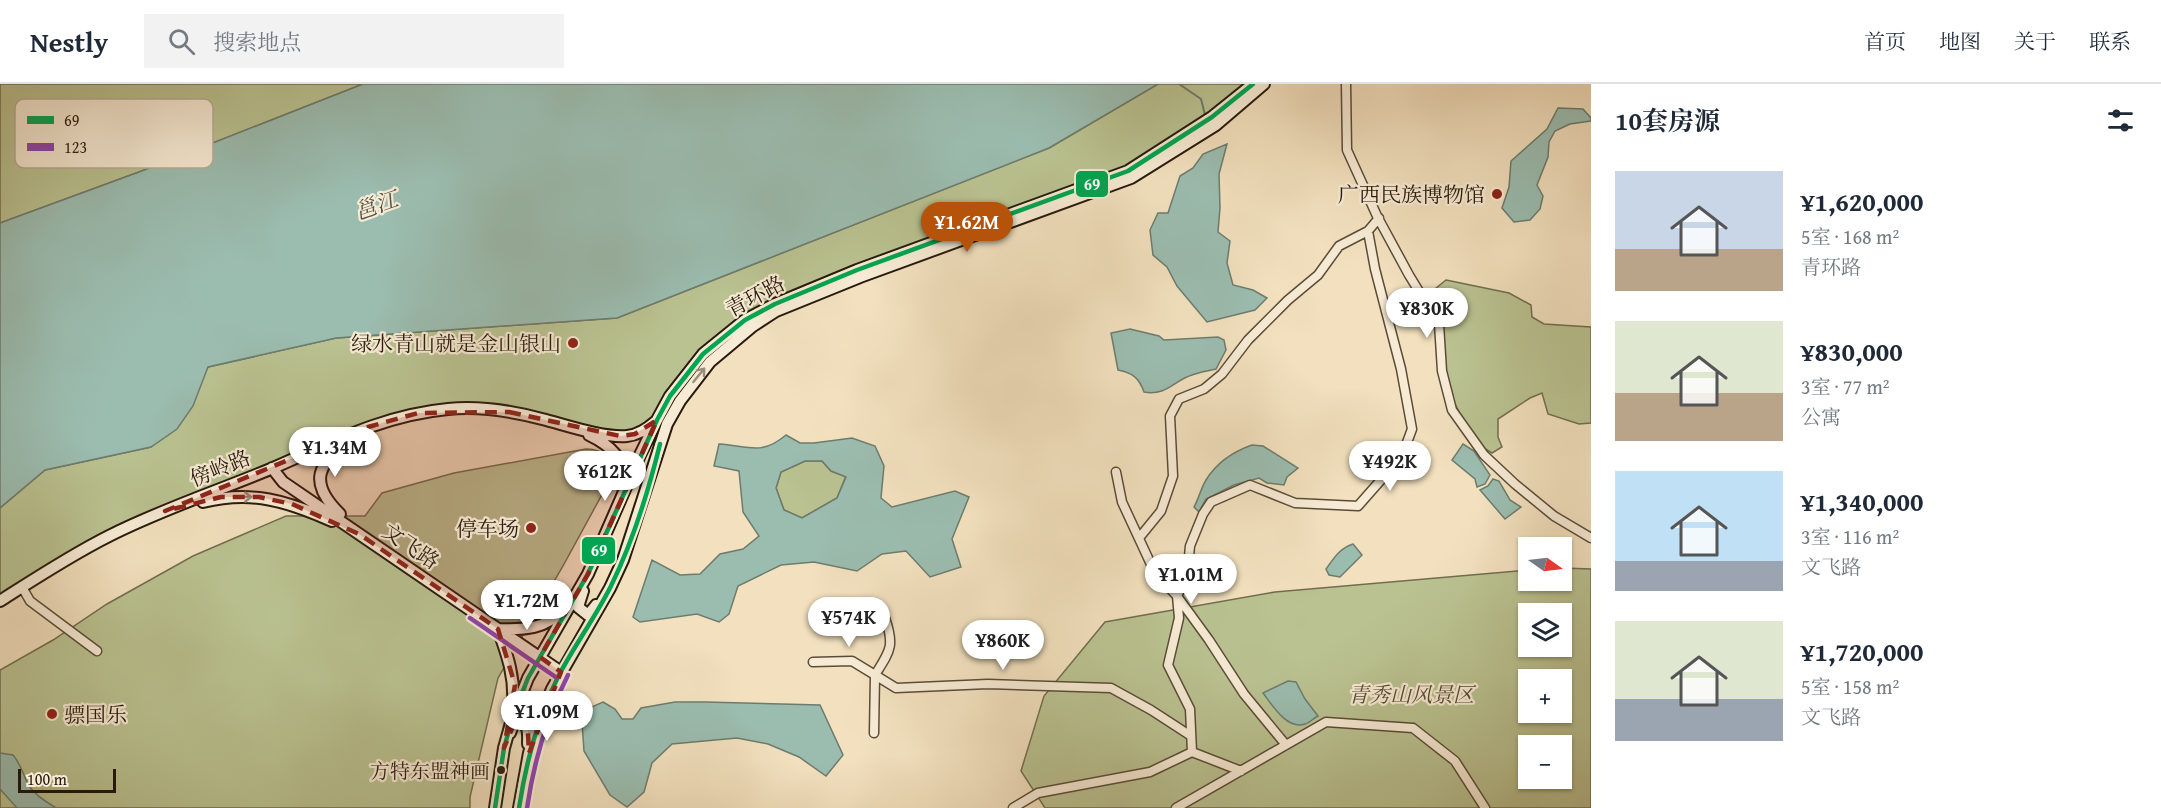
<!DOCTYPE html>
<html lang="zh">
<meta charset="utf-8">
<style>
body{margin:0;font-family:"Gentium Book Plus","Noto Serif SC",serif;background:#f2f2f3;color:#1f2937;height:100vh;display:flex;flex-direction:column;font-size:22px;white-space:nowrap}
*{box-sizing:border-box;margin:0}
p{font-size:20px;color:#747a83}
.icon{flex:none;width:33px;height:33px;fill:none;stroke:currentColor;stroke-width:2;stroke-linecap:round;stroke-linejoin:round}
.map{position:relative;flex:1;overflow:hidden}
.drawer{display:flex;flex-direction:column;background:#fff;width:570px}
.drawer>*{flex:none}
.needle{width:39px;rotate:104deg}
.fabs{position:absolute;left:1518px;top:453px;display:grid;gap:12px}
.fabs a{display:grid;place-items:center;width:54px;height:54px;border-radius:0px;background:#fff;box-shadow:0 2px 4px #0004;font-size:30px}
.scale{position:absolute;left:18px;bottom:15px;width:98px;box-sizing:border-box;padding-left:6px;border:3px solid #291a0c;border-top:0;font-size:16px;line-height:21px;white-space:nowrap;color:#291a0c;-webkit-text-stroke:4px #f7ebd5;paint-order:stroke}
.price{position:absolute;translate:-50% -51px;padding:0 14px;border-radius:21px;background:#fff;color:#222;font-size:20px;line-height:39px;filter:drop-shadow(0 2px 3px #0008)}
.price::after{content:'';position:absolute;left:50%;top:36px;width:18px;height:14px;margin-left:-9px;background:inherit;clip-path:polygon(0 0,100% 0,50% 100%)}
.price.active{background:#b45309;color:#fff}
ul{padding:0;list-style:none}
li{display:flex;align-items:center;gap:18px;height:150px;padding:0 24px}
li span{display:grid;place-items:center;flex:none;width:168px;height:120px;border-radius:0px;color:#555}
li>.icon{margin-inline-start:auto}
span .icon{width:72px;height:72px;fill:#fffc;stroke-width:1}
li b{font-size:26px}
h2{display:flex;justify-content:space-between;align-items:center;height:72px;padding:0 24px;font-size:26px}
header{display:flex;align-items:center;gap:36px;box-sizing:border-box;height:84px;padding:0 30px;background:#fff;border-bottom:2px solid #e0e1e3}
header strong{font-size:28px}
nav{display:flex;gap:33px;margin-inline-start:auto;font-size:21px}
.search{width:420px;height:54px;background:#f2f2f3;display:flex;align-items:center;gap:15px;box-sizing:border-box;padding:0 21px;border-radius:0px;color:#747a83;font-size:22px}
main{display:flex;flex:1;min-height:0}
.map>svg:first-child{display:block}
.green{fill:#bac291;stroke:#726e4e;stroke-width:1.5;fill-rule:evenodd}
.water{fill:#9bbdb0;stroke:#6d7c6e;stroke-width:1.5;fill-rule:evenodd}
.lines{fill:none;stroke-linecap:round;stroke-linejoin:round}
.stream{stroke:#6d7c6e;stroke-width:2}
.street-casing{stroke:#5b4c38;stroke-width:11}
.secondary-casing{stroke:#291a0c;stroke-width:14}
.street{stroke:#f7ebd5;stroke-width:8}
.secondary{stroke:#f7ebd5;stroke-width:10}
.bus-1-casing{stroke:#f7ebd5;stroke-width:9}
.bus-2-casing{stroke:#f7ebd5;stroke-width:9}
.bus-1{stroke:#00a651;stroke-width:4.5}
.bus-2{stroke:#8e44ad;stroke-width:4.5}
.oneway{stroke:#9a8d7b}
.marked{fill:#8f2418;fill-opacity:0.2;stroke:#8f2418;stroke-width:4.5;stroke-dasharray:12 8;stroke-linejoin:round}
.poi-dot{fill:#8f2418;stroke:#f7ebd5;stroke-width:2}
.bus-dot{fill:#291a0c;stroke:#f7ebd5;stroke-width:2}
.labels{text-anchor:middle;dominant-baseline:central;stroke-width:4.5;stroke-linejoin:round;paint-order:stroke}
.bus-label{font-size:20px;fill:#291a0c;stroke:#f7ebd5;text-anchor:end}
.poi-label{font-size:21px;fill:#291a0c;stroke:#f7ebd5;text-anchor:end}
.street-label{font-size:21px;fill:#291a0c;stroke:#f7ebd5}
.park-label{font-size:21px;font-style:italic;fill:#544c34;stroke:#f7ebd5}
.water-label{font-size:22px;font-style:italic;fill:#515345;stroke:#f7ebd5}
.key{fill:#f7ebd5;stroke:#b9ac99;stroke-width:1.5}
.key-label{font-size:16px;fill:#291a0c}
.line-badge{stroke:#f7ebd5;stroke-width:2}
.badge-label{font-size:16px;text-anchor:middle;font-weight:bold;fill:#fff}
</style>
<header>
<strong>Nestly</strong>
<div class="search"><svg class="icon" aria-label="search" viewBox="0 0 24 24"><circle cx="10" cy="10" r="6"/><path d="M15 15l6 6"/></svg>搜索地点</div>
<nav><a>首页</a><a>地图</a><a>关于</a><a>联系</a></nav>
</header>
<main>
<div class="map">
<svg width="1591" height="724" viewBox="0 0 1591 724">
<rect width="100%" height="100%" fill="#f2e0be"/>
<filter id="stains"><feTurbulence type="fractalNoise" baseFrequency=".00333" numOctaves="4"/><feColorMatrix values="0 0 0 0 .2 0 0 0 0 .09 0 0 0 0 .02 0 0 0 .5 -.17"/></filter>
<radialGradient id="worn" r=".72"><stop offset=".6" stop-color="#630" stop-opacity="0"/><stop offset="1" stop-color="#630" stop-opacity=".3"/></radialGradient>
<!-- green -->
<path class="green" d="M0 0H363L139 88 0 139Z
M1158 0H1253L1128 87 721 253 657 336 628 352 509 328 418 329 143 436 0 517V424L45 386 151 363 208 283 336 254 617 234 1049 64Z
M1446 196 1509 209 1531 221 1532 233 1544 240 1591 243V339L1579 340 1548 330 1542 309 1530 314 1498 335V353L1502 363 1492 369 1474 358 1455 320 1442 301 1447 289 1441 281 1442 239 1430 209Z
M586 365C606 365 611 376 611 394L563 482 498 594 470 713V724H0V586L53 556 107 520 193 472 286 432H365L382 409 454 389Z
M805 377H822L831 387 846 392 837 414 802 434 784 426 776 404 781 388Z
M1562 484 1591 485V724H1045L1021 687 1044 612 1105 538 1275 508 1528 486V496H1562ZM1528 530H1562V562H1528ZM1528 596H1562V628H1528ZM1528 662H1562V694H1528Z"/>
<!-- water -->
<path class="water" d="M363 0H1158L1049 64 617 234 336 254 208 283 193 322 177 345 151 363 45 386 0 424V139L139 88Z
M1558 24 1583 25 1591 34V37L1570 40 1555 47 1549 58 1548 73 1537 101 1543 112 1540 125 1530 136 1514 138 1502 124 1509 103 1511 77 1547 45Z
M1227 60 1219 90 1220 124 1218 148 1230 157 1227 179 1233 201 1253 206 1267 214 1255 226 1207 238 1177 202 1167 183 1153 171 1150 146 1158 129H1168L1180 92 1193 84 1203 70Z
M1130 245 1159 252 1164 256 1218 253 1224 256 1226 266 1216 285C1208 287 1200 288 1192 291 1173 297 1167 312 1144 308 1139 294 1133 289 1118 286L1111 249Z
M786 351 800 359H814L852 354 875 362 884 382 881 414 892 423 955 407 969 413 952 455 961 483 930 493 906 467 882 470 857 487 814 478 781 481 738 502 729 530 719 538 697 530 640 538 633 533 652 476 680 491 700 490 720 470 743 465 759 452 743 428 739 387 714 382 719 360C749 362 761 372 786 351ZM805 377H822L831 387 846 393 837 414 802 434 784 426 776 404 781 388Z
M1463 360 1474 367 1490 391 1485 400 1477 403 1475 395 1452 376Z
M1252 361 1263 362 1298 384 1287 393 1284 401 1267 399 1259 394 1234 401 1206 415 1199 428 1194 423C1199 414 1201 404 1206 396 1217 378 1232 368 1252 361Z
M1493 395 1499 397 1510 416 1521 423 1505 435 1480 406 1488 402Z
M1353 460 1362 471 1340 493 1329 491 1326 485C1334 474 1340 464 1353 460Z
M1288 597 1296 598 1305 615 1318 632C1314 634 1309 639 1305 640 1287 646 1272 621 1263 609Z
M603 618 615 625 622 635H633L641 624 675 618H705L820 621 843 671 826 692 799 673 768 660 737 654 672 660 652 679 644 708 627 723 610 711 584 667 582 638 587 625Z
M0 669 13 671C21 680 23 691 29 702 35 711 46 718 56 724H17L0 705Z"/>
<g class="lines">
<!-- stream -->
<path class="stream" d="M1179 0 1201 15 1205 31"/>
<defs>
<path id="street" d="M1346 0 1347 66 1377 132 1409 191 1439 240 1442 287 1452 326 1484 371 1515 400 1554 432 1591 454
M1116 388 1122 418 1155 489 1177 512 1179 534 1168 581 1190 625 1192 668
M1139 454 1161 427 1173 392 1170 332 1179 315 1204 305 1222 290 1248 256 1288 216 1318 191 1339 162 1368 147
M22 503 30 517 97 567
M813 578 852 577 875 591C890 567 895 562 885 534
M874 649 875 591 896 604 988 600 1111 604 1151 626 1191 652
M1286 661 1244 610 1209 556 1177 512 1187 493 1190 462 1203 430 1211 418 1250 401 1295 419 1358 422 1402 372 1412 345 1401 285 1375 185 1368 147 1379 134
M1013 724 1038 709 1150 688 1192 668 1241 687
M1176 724 1326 638 1413 644 1455 677 1485 724"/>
<path id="secondary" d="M589 351C610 361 628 376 622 402
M272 384 283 398 561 588
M203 418C252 406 287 417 332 437
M340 430C307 398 318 379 351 355
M583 507 578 523 588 531 596 521
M0 517C36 494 71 471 109 452 162 425 218 407 273 384 331 359 383 331 448 325 479 322 512 327 542 335 566 341 602 354 627 352 638 351 647 345 655 338
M498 545C508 573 515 593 513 623
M499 545C524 546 546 545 564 525
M510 649 513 641 519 638C530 641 528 650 528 660
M495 724 504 664 513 632 528 594 588 490 640 371 657 336 670 312 703 270 745 236 775 220 857 186 1128 87 1212 33 1253 0
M519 724 529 669 538 639 552 605 610 504 623 476 667 340 680 317 710 278 753 242 776 227 860 193 1131 94 1216 41 1264 0"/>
</defs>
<!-- street casing -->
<use href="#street" class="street-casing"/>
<!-- secondary casing -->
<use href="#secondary" class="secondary-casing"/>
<!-- street -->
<use href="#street" class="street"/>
<!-- secondary -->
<use href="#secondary" class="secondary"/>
<defs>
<path id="bus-1" d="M495 724 504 664 513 632 528 594 588 490 657 336 670 312 703 270 745 236 775 220 857 186 1128 87 1212 33 1253 0
M519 724C526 678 537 635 558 593 574 562 595 534 611 502 633 457 648 409 660 360"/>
<path id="bus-2" d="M470 534 557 594
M527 724C534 677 546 634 568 591"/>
</defs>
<!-- bus-1 casing -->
<use href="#bus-1" class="bus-1-casing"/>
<!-- bus-2 casing -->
<use href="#bus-2" class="bus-2-casing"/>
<!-- bus-1 -->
<use href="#bus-1" class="bus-1"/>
<!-- bus-2 -->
<use href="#bus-2" class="bus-2"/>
</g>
<!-- one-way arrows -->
<defs><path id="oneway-shaft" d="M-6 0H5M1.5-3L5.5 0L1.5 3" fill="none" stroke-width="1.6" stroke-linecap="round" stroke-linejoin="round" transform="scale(1.5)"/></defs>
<g class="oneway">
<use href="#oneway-shaft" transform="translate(699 291) rotate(-51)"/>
<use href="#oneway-shaft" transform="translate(243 413)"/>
</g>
<!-- marked area -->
<path class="marked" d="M509 328 620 352 635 350 657 336 588 490 540 573 561 588 529 669 526 611 504 664 515 601 498 545 359 450 292 420 259 413H221L165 427 368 343 418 329Z"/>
<!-- markers -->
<g class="poi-dot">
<circle cx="1497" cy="110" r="6"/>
<circle cx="573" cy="259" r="6"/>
<circle cx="531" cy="444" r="6"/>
<circle cx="52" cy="630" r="6"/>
</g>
<circle class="bus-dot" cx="501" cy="686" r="5"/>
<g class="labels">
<!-- bus labels -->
<g class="bus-label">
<text x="490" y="686">方特东盟神画</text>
</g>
<!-- poi labels -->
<g class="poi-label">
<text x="1485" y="110">广西民族博物馆</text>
<text x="561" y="259">绿水青山就是金山银山</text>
<text x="519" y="444">停车场</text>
<text x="64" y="630" text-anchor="start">骠国乐</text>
</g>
<!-- street labels -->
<g class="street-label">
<text transform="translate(755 212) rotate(-28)">青环路</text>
<text transform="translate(220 384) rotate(-22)">傍岭路</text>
<text transform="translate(411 462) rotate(34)">文飞路</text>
</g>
<!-- park labels -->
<g class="park-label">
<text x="1411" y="610">青秀山风景区</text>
</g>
<!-- water labels -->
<g class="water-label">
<text transform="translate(376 121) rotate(-19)">邕江</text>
</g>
</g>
<!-- legend -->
<rect x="15" y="15" width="198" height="69" rx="9" class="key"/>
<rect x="27" y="32" width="27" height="8" fill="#00a651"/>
<rect x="27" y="59" width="27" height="8" fill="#8e44ad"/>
<g class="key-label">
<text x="64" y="42">69</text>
<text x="64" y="69">123</text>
</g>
<g class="line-badge">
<rect x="1075" y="86" width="34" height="28" rx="6" fill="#00a651"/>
<rect x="581" y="452" width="35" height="29" rx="6" fill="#00a651"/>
</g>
<g class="badge-label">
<text x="1092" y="106">69</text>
<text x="599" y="472">69</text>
</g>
<rect width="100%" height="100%" filter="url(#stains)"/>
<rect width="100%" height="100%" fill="url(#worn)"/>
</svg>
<div class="fabs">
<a><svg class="needle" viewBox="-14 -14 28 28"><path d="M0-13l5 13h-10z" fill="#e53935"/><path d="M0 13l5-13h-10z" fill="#747a83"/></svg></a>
<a><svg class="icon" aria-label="layers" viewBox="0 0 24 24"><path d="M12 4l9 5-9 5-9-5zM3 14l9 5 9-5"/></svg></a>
<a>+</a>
<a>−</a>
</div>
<div class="scale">100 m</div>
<b class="price active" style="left:967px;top:169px">¥1.62M</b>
<b class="price" style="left:1427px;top:255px">¥830K</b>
<b class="price" style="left:335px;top:394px">¥1.34M</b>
<b class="price" style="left:1390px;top:408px">¥492K</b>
<b class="price" style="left:605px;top:418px">¥612K</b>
<b class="price" style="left:1191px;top:521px">¥1.01M</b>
<b class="price" style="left:527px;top:547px">¥1.72M</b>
<b class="price" style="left:849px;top:564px">¥574K</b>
<b class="price" style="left:1003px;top:587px">¥860K</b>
<b class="price" style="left:547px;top:658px">¥1.09M</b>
</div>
<section class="drawer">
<h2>10套房源<svg class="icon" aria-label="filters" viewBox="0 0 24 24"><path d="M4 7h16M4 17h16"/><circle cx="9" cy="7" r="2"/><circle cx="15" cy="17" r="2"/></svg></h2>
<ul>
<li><span style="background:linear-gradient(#c9d6e8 65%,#b9a48a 0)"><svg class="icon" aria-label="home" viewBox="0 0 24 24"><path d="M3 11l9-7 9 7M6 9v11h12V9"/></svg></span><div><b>¥1,620,000</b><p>5室 · 168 m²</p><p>青环路</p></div></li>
<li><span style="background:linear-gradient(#dfe7d0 60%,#b9a48a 0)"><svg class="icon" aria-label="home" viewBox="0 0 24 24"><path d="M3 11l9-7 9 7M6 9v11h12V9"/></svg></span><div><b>¥830,000</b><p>3室 · 77 m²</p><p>公寓</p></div></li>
<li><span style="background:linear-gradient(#bfe0f5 75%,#9aa5b1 0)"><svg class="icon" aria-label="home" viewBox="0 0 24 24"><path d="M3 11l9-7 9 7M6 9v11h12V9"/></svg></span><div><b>¥1,340,000</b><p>3室 · 116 m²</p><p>文飞路</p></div></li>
<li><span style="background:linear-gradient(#dfe7d0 65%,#9aa5b1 0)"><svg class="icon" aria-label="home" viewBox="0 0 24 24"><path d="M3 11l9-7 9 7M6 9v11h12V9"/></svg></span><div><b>¥1,720,000</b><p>5室 · 158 m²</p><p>文飞路</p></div></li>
</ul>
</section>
</main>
